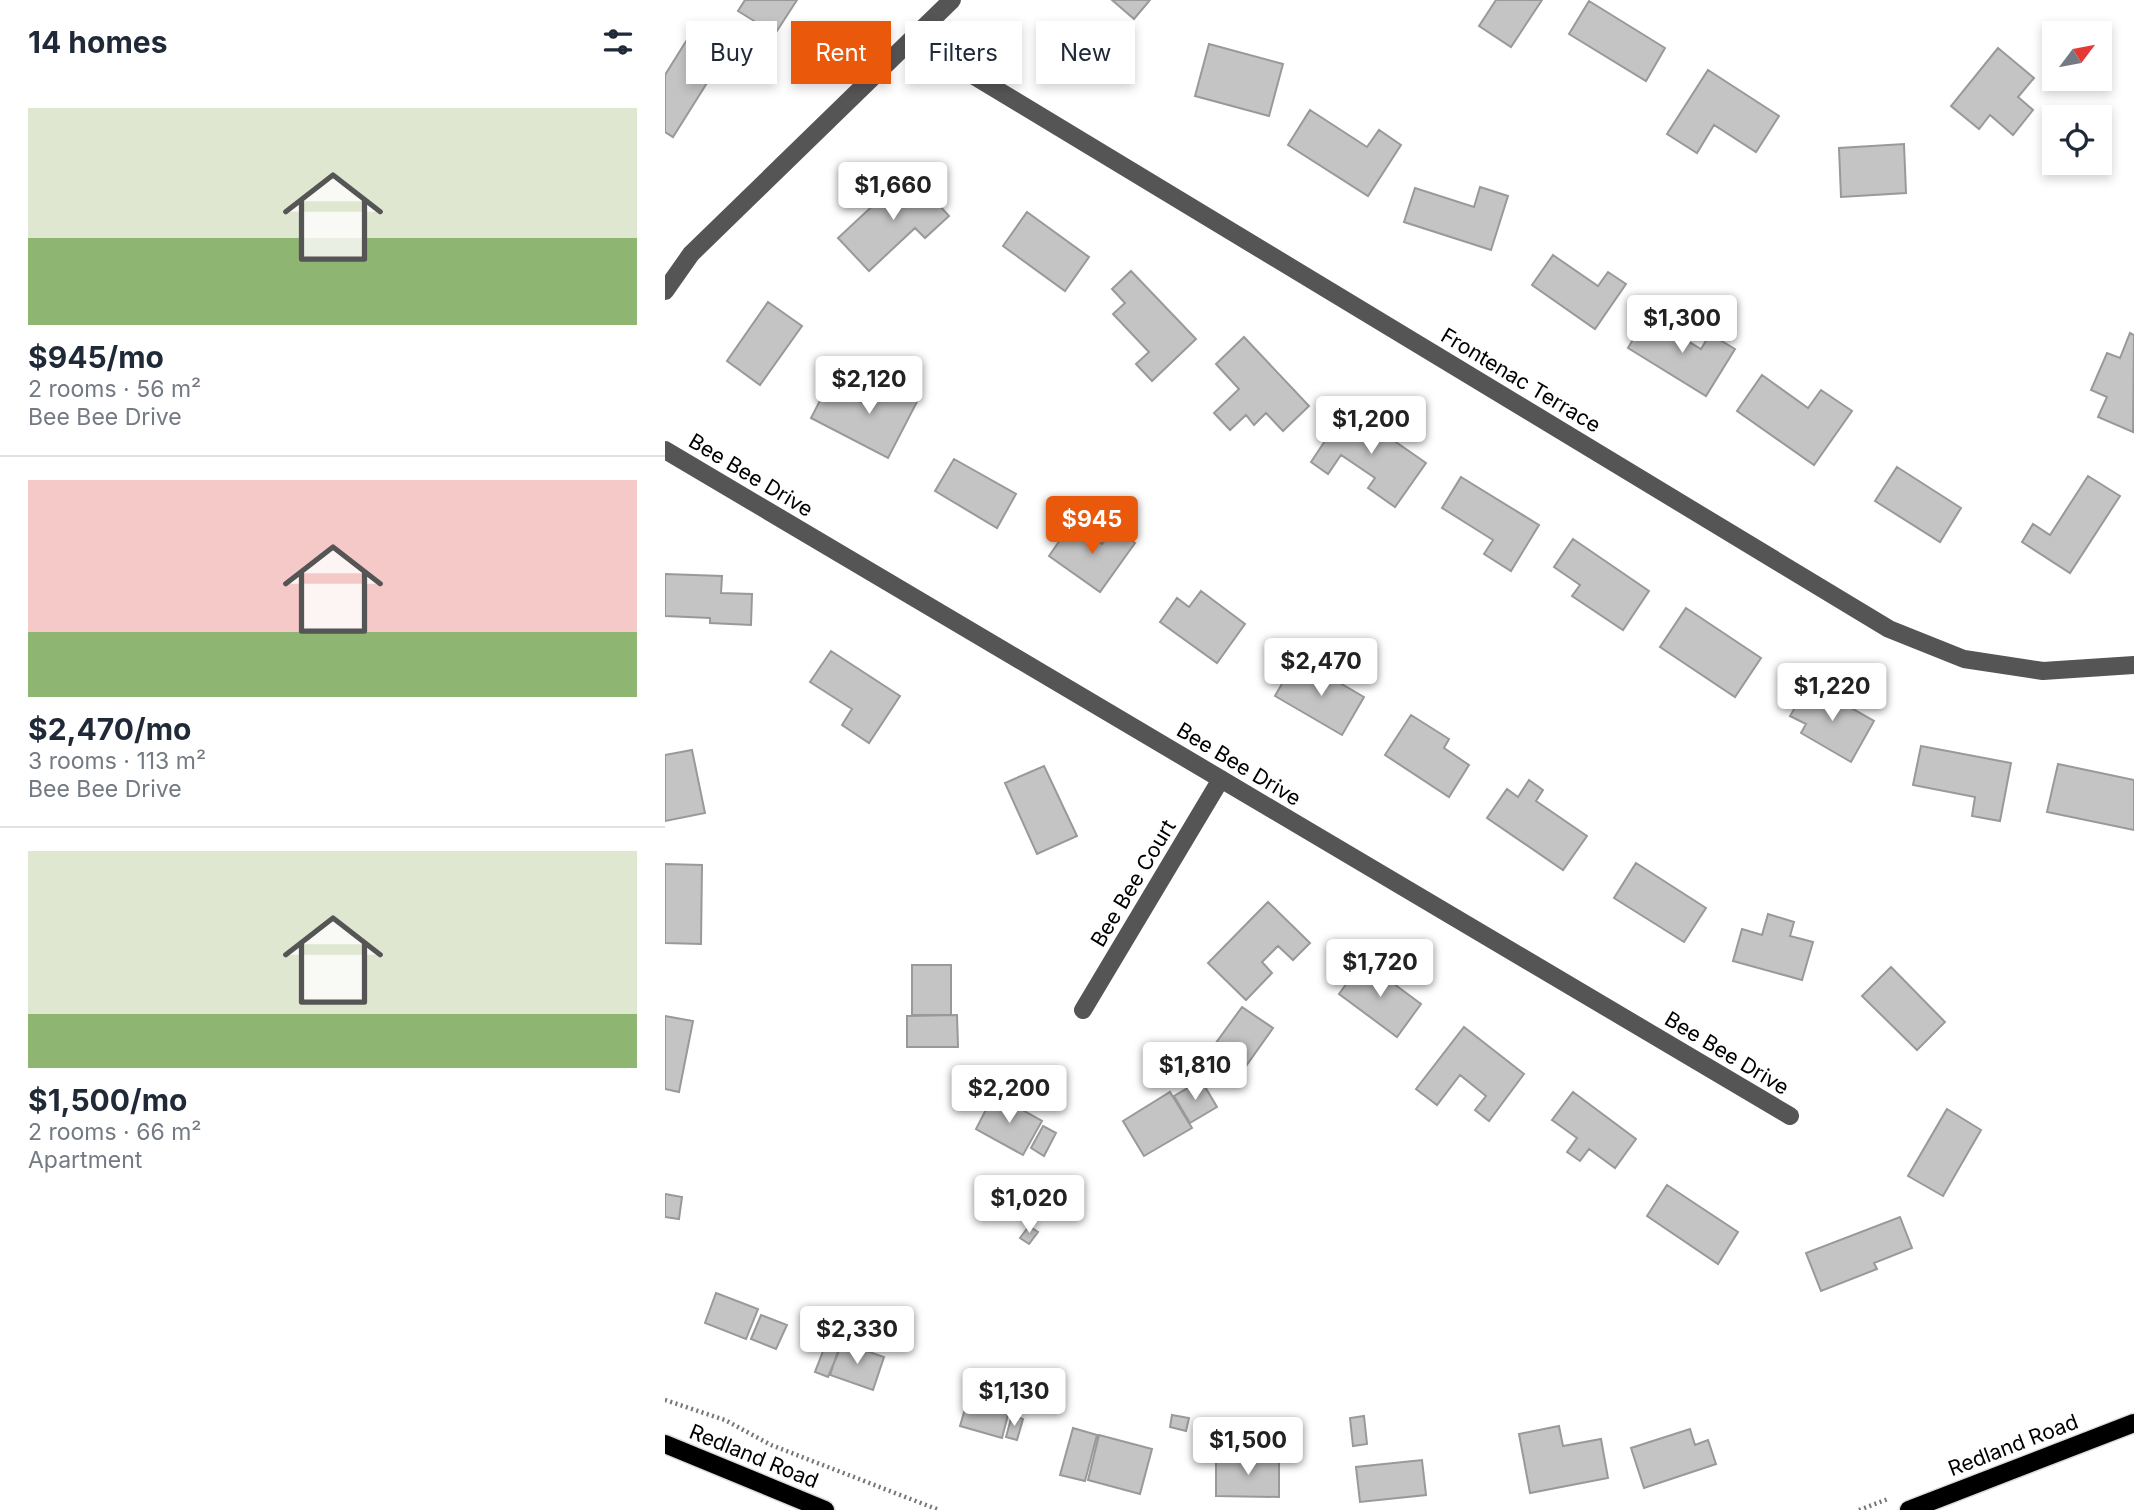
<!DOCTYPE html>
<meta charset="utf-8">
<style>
body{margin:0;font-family:Inter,sans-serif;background:#f6f6f7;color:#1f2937;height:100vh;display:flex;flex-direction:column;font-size:26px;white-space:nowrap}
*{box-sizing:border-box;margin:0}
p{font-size:23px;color:#747a83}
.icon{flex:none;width:38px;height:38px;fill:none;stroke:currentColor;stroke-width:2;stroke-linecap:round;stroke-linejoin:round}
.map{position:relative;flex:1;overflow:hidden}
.side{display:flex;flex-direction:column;background:#fff;width:665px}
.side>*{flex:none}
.top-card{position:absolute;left:21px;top:21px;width:665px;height:63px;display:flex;gap:14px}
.needle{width:46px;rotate:58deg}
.controls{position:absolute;left:1377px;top:21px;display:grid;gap:14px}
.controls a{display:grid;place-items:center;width:70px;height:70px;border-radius:0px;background:#fff;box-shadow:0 4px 10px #0003;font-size:35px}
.price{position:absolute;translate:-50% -60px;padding:0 16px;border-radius:7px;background:#fff;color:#222;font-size:23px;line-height:46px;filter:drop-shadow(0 2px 4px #0008)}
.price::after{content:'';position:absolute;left:50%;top:42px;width:21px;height:16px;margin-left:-10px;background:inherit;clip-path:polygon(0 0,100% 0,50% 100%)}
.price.selected{background:#ea580c;color:#fff}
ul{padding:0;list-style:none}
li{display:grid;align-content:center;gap:14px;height:371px;padding:0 28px}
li+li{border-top:2px solid #e0e1e3}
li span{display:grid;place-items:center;height:217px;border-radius:0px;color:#555}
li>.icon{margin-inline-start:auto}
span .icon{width:126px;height:126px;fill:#fffc;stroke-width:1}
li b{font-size:30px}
h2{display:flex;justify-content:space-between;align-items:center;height:84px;padding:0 28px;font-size:30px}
.tag{padding:0 24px;border-radius:0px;background:#fff;box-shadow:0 4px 10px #0003;font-size:24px;line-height:63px}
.tag.selected{background:#ea580c;color:#fff}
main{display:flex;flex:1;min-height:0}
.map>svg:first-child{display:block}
.building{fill:#c4c4c4;stroke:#999;stroke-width:2}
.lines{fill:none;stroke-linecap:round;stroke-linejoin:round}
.major-casing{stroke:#dbdbdb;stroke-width:21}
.path{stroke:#777;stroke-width:4.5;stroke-dasharray:2 3.5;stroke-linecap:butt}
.minor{stroke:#555;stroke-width:18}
.major{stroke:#000;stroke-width:18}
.labels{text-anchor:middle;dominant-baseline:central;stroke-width:7;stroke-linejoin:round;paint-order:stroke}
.street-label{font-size:21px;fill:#000;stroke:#fff}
</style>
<main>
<section class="side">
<h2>14 homes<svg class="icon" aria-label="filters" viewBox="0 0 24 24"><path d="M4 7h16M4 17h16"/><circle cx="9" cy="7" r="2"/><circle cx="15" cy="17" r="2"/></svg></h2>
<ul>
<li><span style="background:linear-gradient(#dfe7d0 60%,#8fb573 0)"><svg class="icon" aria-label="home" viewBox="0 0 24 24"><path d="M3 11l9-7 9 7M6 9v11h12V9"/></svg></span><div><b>$945/mo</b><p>2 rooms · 56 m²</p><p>Bee Bee Drive</p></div></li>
<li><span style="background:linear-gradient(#f6c9c9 70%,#8fb573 0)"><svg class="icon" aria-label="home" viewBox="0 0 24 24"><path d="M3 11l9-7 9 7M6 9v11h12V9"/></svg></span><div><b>$2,470/mo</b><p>3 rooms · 113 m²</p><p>Bee Bee Drive</p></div></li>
<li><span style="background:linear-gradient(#dfe7d0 75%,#8fb573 0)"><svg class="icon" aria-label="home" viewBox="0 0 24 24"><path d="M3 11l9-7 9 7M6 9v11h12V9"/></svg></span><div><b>$1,500/mo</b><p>2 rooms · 66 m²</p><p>Apartment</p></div></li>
</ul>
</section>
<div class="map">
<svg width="1469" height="1510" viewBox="0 0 1469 1510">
<rect width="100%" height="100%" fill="#fff"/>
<!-- building -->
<path class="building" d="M80 0H132L110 34 73 11Z
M447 0H485L469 19Z
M831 0H877L846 47 814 26Z
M924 1 1000 48 981 81 904 34Z
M23 38 57 59 8 137 0 132V75Z
M544 44 618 64 604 116 530 96Z
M1333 48 1369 78 1353 97 1368 110 1348 135 1325 115 1314 129 1286 106Z
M1043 70 1114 116 1091 152 1049 125 1032 153 1002 134Z
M645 110 702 147 714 130 736 145 703 196 623 145Z
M1239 144 1241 193 1176 197 1174 148Z
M244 172 284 216 260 238 250 228 204 271 173 238Z
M815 187 843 196 826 250 739 222 750 188 809 207Z
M362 212 424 257 400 291 338 246Z
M888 255 933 286 943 272 961 284 930 329 867 285Z
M466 271 531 339 487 381 471 364 484 352 448 314 460 303 447 289Z
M103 302 137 326 95 385 62 361Z
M982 316 1036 349 1045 334 1070 349 1041 396 963 348Z
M1465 333 1469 335 1468 432 1433 417 1442 397 1426 390 1442 353 1455 358Z
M579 337 644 406 618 431 601 413 589 425 581 415 565 430 549 413 574 389 551 364Z
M1097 375 1143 408 1156 390 1187 411 1149 465 1072 411Z
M219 378 255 396 223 458 146 418 163 385 204 406Z
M682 408 761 463 730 507 703 488 710 478 676 455 663 474 646 462Z
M289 459 351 494 332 528 270 491Z
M1232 467 1296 508 1275 542 1210 501Z
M1423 476 1455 496 1405 573 1357 542 1368 524 1385 535Z
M796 477 874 525 846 571 819 554 828 540 777 508Z
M449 528 470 543 435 592 384 556 402 530 414 539 420 531 437 544Z
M908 539 984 591 958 630 907 596 915 585 889 567Z
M0 574 57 576 56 593 87 594 86 625 45 623V618L0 616Z
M536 591 580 624 552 663 495 622 512 598 524 607Z
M1021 608 1096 658 1070 697 995 647Z
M166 651 235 696 204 743 177 725 187 709 145 682Z
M646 666 699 697 677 735 610 696 626 668 641 676Z
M1144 684 1209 721 1186 762 1136 733 1141 724 1125 716Z
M746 715 784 739 779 748 804 765 784 797 720 755Z
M1256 746 1346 763 1335 821 1307 816 1310 797 1248 785Z
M27 750 40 813 0 821V755Z
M1393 764 1469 780V830L1382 812Z
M379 766 412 836 372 854 340 783Z
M864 780 878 790 871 801 922 836 898 870 822 818 842 789 853 797Z
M971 863 1041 908 1019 942 949 898Z
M0 864 37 865 36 944 0 943Z
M603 902 645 943 628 960 613 946 597 962 607 973 581 1000 543 963Z
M1103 914 1129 922 1125 936 1148 942 1137 980 1068 961 1077 929 1097 935Z
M698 961 756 1004 732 1037 674 994Z
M247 965H286V1015H247Z
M1226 967 1280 1022 1252 1050 1197 996Z
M577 1007 608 1028 576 1073 545 1051Z
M292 1015 293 1047H242V1016Z
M0 1016 28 1021 14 1092 0 1089Z
M799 1027 859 1074 824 1121 810 1110 821 1096 795 1075 772 1105 751 1089Z
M536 1080 552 1107 525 1123 509 1096Z
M505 1092 527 1128 479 1156 458 1121Z
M908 1092 971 1139 950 1168 924 1149 915 1161 902 1152 912 1138 887 1120Z
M329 1094 377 1121 358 1155 311 1129Z
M1282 1109 1316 1130 1278 1196 1243 1176Z
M378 1126 391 1133 379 1156 366 1148Z
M1002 1185 1073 1232 1053 1264 982 1216Z
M0 1194 17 1197 14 1219 0 1217Z
M1235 1217 1247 1248 1209 1263 1212 1269 1156 1291 1141 1253Z
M364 1226 373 1232 364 1244 355 1238Z
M51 1293 93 1309 81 1339 40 1323Z
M96 1315 122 1325 111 1349 86 1339Z
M176 1342 219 1357 208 1390 165 1375Z
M160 1346 174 1351 163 1377 150 1372Z
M304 1395 345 1407 337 1438 295 1426Z
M347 1415 358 1419 352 1440 341 1437Z
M507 1415 524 1418 521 1431 505 1427Z
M699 1416 702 1444 688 1446 685 1418Z
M894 1426 898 1446 936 1439 943 1478 865 1493 854 1434Z
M408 1428 432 1435 420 1481 395 1475Z
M1025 1429 1030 1445 1043 1440 1051 1464 979 1488 966 1448Z
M434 1435 487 1449 475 1494 423 1480Z
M551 1457H614V1497L551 1496Z
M757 1460 761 1495 695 1502 691 1467Z"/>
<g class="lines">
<defs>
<path id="major" d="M0 1444 160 1510
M1244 1510 1469 1423"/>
</defs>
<!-- major casing -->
<use href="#major" class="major-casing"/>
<!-- path -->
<path class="path" d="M0 1400 60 1420 106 1445 274 1510
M1194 1510 1223 1499"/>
<!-- minor -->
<path class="minor" d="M248 39 1224 629 1299 659 1378 671 1469 665
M0 291 26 254 287 0
M0 450 1125 1116
M418 1010 556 779"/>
<!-- major -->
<use href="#major" class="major"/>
</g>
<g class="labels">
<!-- street labels -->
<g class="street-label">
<text transform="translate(856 380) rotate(31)">Frontenac Terrace</text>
<text transform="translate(86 475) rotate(31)">Bee Bee Drive</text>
<text transform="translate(574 764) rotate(31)">Bee Bee Drive</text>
<text transform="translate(468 883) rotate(-59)">Bee Bee Court</text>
<text transform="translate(1062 1053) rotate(31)">Bee Bee Drive</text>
<text transform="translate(1348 1445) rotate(-21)">Redland Road</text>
<text transform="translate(89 1456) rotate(22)">Redland Road</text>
</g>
</g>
</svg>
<div class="controls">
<a><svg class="needle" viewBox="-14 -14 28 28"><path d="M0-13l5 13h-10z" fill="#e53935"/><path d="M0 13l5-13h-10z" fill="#747a83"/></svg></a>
<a><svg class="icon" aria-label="locate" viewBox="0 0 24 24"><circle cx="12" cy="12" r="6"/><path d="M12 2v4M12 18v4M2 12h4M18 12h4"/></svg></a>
</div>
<b class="price" style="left:228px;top:222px">$1,660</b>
<b class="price" style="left:1017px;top:355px">$1,300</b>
<b class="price" style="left:204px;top:416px">$2,120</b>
<b class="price" style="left:706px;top:456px">$1,200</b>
<b class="price selected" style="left:427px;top:556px">$945</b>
<b class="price" style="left:656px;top:698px">$2,470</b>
<b class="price" style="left:1167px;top:723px">$1,220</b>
<b class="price" style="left:715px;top:999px">$1,720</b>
<b class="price" style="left:530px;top:1102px">$1,810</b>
<b class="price" style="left:344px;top:1125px">$2,200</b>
<b class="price" style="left:364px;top:1235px">$1,020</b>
<b class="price" style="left:192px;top:1366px">$2,330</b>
<b class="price" style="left:349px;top:1428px">$1,130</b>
<b class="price" style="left:583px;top:1477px">$1,500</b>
<div class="top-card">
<a class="tag">Buy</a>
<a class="tag selected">Rent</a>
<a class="tag">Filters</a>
<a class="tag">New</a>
</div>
</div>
</main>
